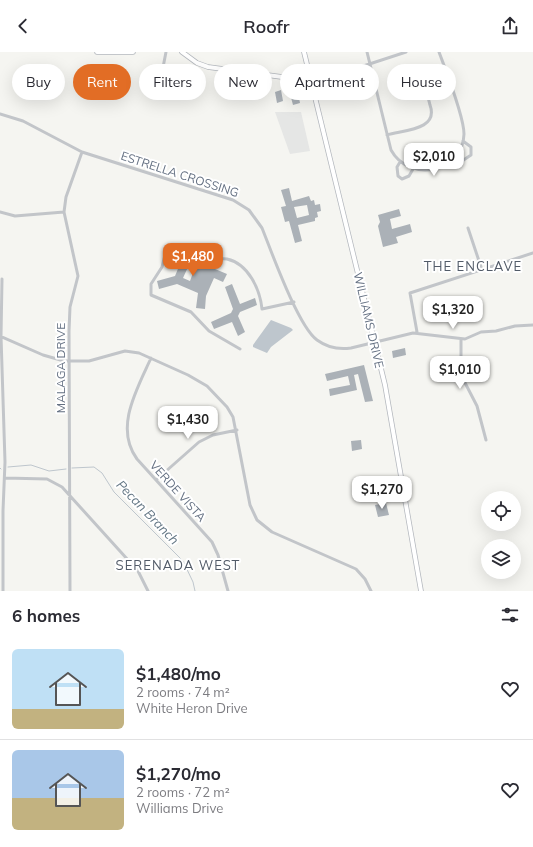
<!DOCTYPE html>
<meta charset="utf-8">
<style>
body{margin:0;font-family:Mulish,sans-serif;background:#f7f7f7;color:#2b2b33;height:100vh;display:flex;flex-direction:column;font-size:15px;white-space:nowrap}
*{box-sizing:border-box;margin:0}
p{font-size:13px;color:#7c7c81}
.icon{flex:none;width:22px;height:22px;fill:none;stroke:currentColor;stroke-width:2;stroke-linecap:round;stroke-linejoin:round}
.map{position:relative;height:539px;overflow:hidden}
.details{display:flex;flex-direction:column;background:#fff;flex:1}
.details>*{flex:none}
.top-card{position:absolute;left:12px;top:12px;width:509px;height:36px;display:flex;gap:8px}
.fabs{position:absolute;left:481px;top:439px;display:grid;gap:8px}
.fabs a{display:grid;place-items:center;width:40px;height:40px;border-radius:50%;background:#fff;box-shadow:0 4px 16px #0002;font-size:20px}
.price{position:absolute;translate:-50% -34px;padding:0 9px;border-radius:8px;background:#fff;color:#222;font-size:13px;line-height:26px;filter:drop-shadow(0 1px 2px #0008)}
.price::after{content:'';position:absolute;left:50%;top:24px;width:12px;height:9px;margin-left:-6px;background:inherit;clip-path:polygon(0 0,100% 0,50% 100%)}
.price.current{background:#e26d25;color:#fff}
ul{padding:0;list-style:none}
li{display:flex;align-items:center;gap:12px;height:100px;padding:0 12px}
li+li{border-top:1px solid #e1e1e2}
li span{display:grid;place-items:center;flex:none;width:112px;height:80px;border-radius:6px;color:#555}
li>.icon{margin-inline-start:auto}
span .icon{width:48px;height:48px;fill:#fffc;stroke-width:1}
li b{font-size:17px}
h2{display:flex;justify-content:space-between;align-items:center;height:48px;padding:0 12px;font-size:17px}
.tag{padding:0 14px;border-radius:18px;background:#fff;box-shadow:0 4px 16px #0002;font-size:14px;line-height:36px}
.tag.current{background:#e26d25;color:#fff}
header{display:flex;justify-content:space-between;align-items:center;height:52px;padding:0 12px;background:#fff;font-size:18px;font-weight:600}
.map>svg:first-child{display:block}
.built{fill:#e5e6e5}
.water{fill:#bec6cd}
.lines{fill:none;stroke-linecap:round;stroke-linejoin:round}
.stream{stroke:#bec6cd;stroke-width:1}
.building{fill:#abb1b7;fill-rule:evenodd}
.secondary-casing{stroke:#b4b8be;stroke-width:5.5}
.street{stroke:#c2c5c9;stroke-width:3}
.secondary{stroke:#fff;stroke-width:4}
.labels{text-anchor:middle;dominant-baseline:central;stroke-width:4;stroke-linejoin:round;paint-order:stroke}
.street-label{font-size:12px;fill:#647082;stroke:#fff}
.neighbourhood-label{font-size:13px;letter-spacing:1px;fill:#525b68;stroke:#fff}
.water-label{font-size:13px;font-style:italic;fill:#657886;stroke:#fff}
</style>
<header><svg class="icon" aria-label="back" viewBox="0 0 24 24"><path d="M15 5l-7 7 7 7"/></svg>Roofr<svg class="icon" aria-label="share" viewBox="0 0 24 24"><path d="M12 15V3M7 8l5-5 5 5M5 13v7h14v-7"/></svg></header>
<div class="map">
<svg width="533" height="539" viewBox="0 0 533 539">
<rect width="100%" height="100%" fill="#f5f5f1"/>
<!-- built -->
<path class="built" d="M275 60H301L310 99 290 102Z"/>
<!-- water -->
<path class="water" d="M271 268 291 276 293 278 271 295 267 301 253 295V293Z"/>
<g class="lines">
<!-- stream -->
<path class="stream" d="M8 415 31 413 49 419 66 417
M0 416 1 417
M72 416 94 415 102 421 114 440 183 509 193 530 195 539"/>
</g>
<!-- building -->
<path class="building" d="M297 36 300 51 293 53 289 38Z
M281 38 283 49 277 51 275 40Z
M289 136 292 149 309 144 311 149 314 148 315 153 320 152 321 159 317 160 318 165 315 166V169L298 173 302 189 295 191 289 169 285 170 281 155 286 154 281 138ZM307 153 309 163 297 166 294 155Z
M399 157 401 164 390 167 392 177 410 172 412 180 396 185 398 191 383 195 378 174 380 170 378 163Z
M172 199 227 222 223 230 214 226 206 244 205 257 196 256 198 241 177 232 159 237 157 229 175 224 180 212 168 208ZM188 215 194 218 190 229 183 226Z
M232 232 240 252 255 246 257 253 240 260 238 264 245 280 238 284 232 270 214 277 211 270 231 261 233 257 225 235Z
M405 296 406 303 393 306 392 299Z
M364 313 373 349 365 350 358 322 354 323 357 338 330 344 329 337 350 333 348 324 327 329 325 322Z
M361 388 362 397 352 399 351 389Z
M386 451 389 463 378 465 375 453Z"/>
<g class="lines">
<defs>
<path id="secondary" d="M97 0H133
M182 0 197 11 208 15 297 27 311 26
M304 0 385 333 421 539"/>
</defs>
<!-- secondary casing -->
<use href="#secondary" class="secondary-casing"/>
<!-- street -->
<path class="street" d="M367 0 391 98C409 131 463 121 464 82 464 64 446 19 439 0
M311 26 348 19 406 0
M159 36 166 0
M0 62 23 69 82 100 233 148 249 158 262 176C272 201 298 274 317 288 328 296 338 298 351 296L413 281 465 287 481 280 496 279 515 274 533 273
M387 83C404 78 439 78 430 53 428 45 427 38 420 34
M455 104 462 109 471 103V95L463 89
M400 110 397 115 398 124 402 127 409 124 413 117
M0 160 15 164 64 160
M468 176 482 218
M2 227 1 284 5 410 3 459V539
M417 280 410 241 533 201
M0 284 43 303 64 309H89L125 299 139 301 188 323 207 334 227 355 233 365 250 453 257 468 272 480 356 517 365 527 371 539
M461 287V323L477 354 486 388
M240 297 209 279 191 260 151 243V232L162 215 167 195C177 193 190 202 200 204 209 207 218 206 227 207 249 212 260 238 262 257L294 250
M151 306C137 337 114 376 137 407L212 490 218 503 228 539
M5 426 47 427 62 435 138 519 148 539
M156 428 199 390 213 383 237 378
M70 539 69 279 70 255 78 224 64 160 66 145 82 100"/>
<!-- secondary -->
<use href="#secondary" class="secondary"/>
</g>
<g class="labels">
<!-- street labels -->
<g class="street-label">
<text transform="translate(180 122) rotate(18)">ESTRELLA CROSSING</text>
<text transform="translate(369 268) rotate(77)">WILLIAMS DRIVE</text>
<text transform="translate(60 316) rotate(-90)">MALAGA DRIVE</text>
<text transform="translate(178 439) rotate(48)">VERDE VISTA</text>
</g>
<!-- neighbourhood labels -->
<g class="neighbourhood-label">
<text x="473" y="214">THE ENCLAVE</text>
<text x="178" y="513">SERENADA WEST</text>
</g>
<!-- water labels -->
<g class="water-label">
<text transform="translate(148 460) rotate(46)">Pecan Branch</text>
</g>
</g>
</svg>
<div class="fabs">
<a><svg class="icon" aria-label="locate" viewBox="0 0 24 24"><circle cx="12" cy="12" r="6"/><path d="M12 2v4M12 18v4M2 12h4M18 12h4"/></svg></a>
<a><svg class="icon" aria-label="layers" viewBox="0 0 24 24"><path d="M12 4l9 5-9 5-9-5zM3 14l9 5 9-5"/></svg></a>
</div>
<b class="price" style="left:434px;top:125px">$2,010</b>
<b class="price current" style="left:193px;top:225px">$1,480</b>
<b class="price" style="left:453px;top:278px">$1,320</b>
<b class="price" style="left:460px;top:338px">$1,010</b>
<b class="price" style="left:188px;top:388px">$1,430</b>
<b class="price" style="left:382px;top:458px">$1,270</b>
<div class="top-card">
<a class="tag">Buy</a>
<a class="tag current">Rent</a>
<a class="tag">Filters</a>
<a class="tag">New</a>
<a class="tag">Apartment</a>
<a class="tag">House</a>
</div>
</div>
<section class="details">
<h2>6 homes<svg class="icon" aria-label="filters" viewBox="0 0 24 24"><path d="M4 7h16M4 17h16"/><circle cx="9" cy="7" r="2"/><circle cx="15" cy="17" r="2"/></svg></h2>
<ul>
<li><span style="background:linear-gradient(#bfe0f5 75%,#c2b280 0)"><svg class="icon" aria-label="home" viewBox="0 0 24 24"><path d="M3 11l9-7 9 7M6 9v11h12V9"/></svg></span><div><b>$1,480/mo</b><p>2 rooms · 74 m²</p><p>White Heron Drive</p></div><svg class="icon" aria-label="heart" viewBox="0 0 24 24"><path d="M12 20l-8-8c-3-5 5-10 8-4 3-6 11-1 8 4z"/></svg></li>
<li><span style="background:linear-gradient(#a9c7e8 60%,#c2b280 0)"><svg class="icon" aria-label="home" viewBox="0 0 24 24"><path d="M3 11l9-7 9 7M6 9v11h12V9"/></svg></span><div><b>$1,270/mo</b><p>2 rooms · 72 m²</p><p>Williams Drive</p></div><svg class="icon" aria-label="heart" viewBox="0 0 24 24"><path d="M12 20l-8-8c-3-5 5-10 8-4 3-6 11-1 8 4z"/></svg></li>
</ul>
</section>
